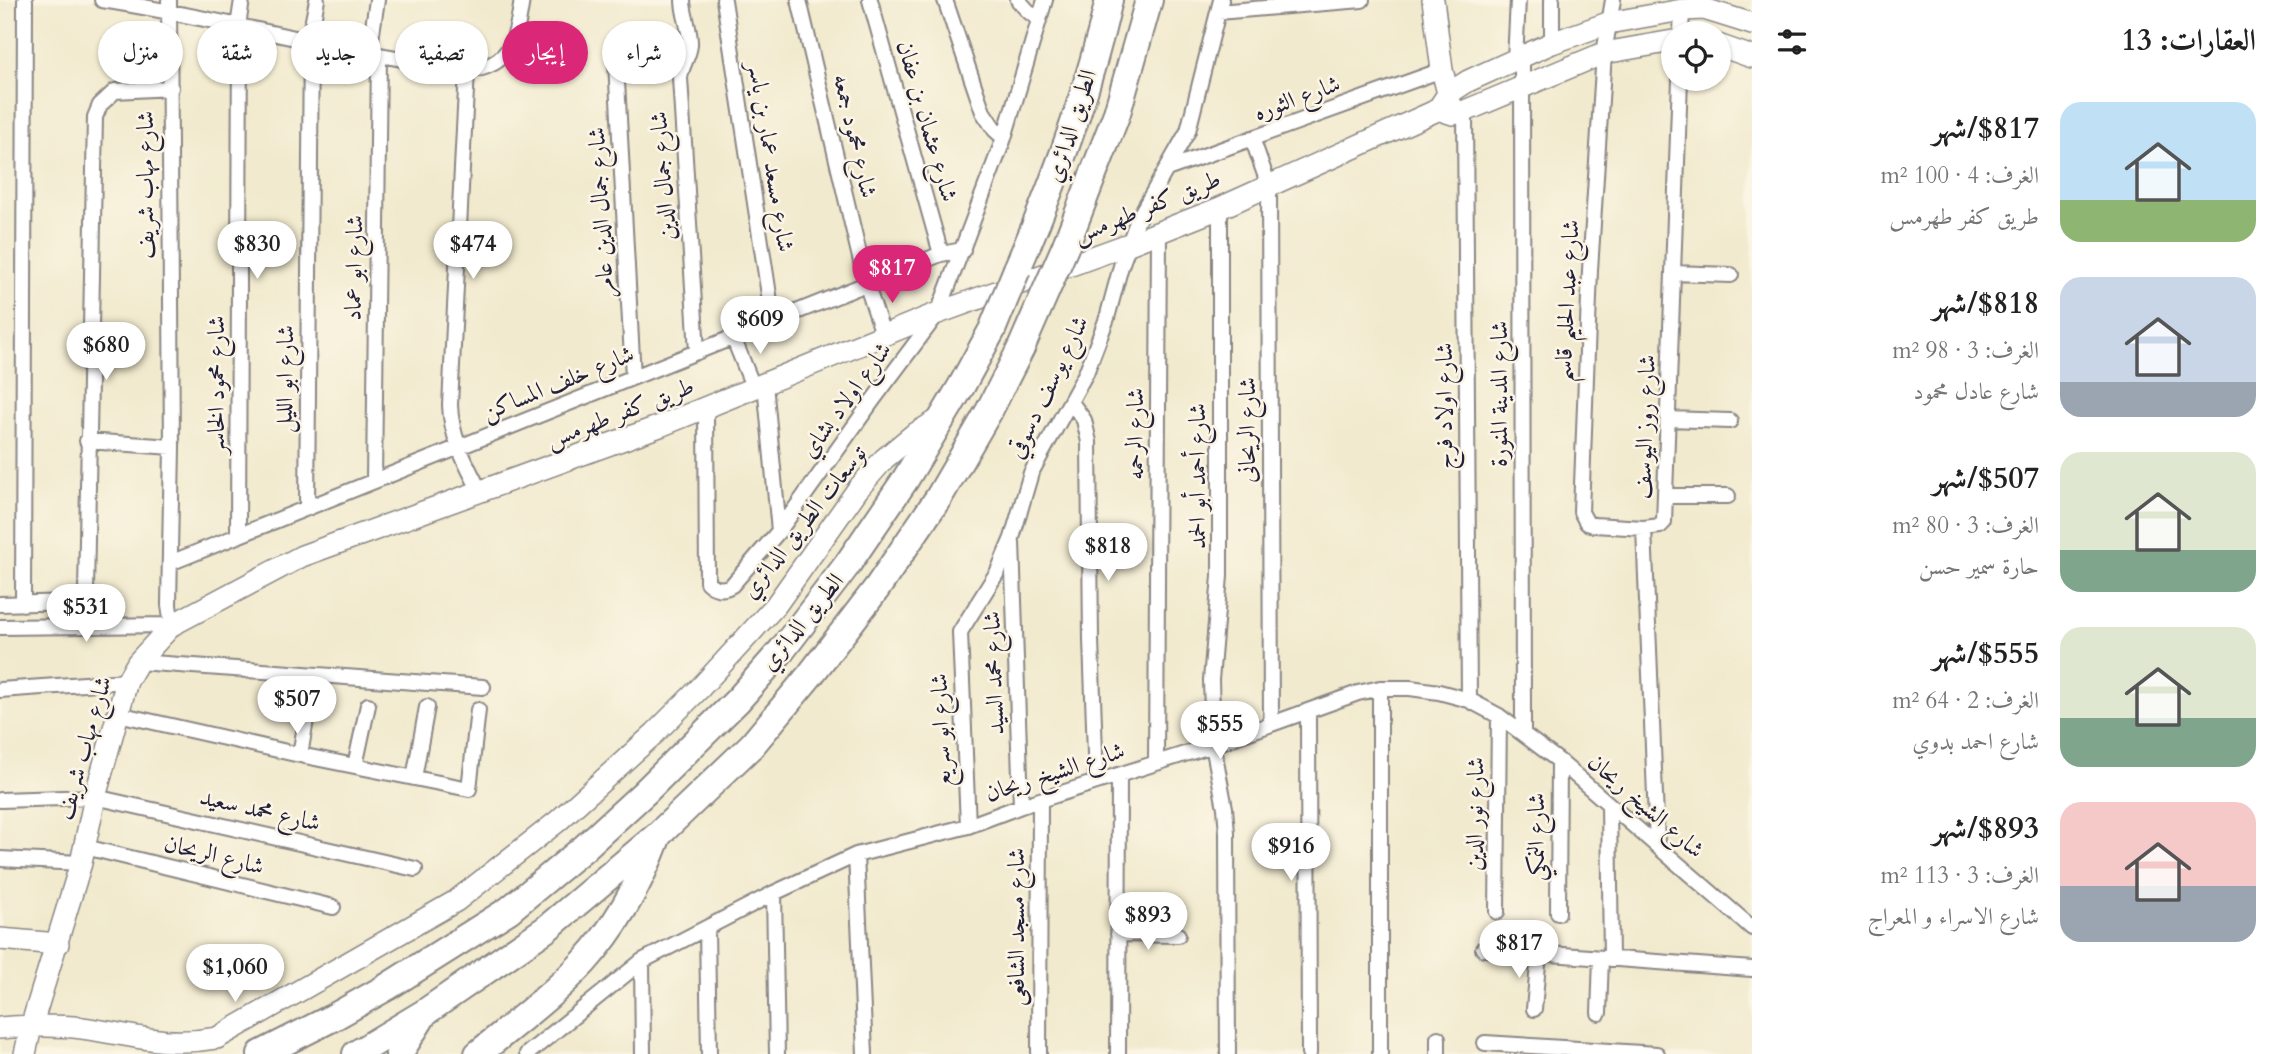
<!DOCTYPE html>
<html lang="ar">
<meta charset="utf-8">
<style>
body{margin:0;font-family:Cardo,Amiri,serif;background:#f2f2f2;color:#222;direction:rtl;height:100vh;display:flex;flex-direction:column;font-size:26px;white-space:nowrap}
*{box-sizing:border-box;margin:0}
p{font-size:23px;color:#767676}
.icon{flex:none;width:38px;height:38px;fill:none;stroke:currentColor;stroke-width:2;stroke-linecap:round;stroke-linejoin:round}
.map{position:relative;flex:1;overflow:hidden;direction:ltr}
.side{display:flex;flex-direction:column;background:#fff;width:525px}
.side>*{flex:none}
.top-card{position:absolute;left:21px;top:21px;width:665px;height:63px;direction:rtl;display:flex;gap:14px}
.tools{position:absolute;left:1661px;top:21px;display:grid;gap:14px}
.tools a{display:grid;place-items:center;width:70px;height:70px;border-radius:50%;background:#fff;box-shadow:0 2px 5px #0004;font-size:35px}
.price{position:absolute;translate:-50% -60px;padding:0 16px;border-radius:24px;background:#fff;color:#222;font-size:23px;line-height:46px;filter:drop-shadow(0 2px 4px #0008)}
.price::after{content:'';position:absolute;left:50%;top:42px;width:21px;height:16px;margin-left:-10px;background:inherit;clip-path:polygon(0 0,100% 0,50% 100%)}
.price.current{background:#db2777;color:#fff}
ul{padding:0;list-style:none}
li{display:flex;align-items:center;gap:21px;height:175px;padding:0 21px}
li span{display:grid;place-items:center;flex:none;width:196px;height:140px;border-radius:21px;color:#555}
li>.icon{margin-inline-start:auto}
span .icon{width:84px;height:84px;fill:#fffc;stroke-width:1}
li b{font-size:30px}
h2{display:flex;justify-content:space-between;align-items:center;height:84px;padding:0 21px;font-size:30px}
.chip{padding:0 24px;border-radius:32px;background:#fff;box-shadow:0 2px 5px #0004;font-size:24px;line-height:63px}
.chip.current{background:#db2777;color:#fff}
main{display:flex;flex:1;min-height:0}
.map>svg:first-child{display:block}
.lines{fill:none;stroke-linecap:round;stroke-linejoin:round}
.street-casing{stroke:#8a8684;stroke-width:18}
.secondary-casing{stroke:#8a8684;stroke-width:24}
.highway-casing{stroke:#8a8684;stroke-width:30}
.street{stroke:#fff;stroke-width:14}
.secondary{stroke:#fff;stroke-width:21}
.highway{stroke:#fff;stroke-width:26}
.highway-bridge-casing{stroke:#8a8684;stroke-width:30;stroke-linecap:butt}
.highway-bridge{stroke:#fff;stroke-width:26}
.labels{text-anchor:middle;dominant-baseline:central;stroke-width:5;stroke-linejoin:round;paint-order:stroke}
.street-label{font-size:24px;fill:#22223b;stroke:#fcf5e5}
</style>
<main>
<section class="side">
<h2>العقارات: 13<svg class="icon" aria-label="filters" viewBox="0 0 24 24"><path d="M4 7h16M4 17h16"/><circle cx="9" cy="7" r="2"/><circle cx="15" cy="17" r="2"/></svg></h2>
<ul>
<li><span style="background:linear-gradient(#bfe0f5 70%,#8fb573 0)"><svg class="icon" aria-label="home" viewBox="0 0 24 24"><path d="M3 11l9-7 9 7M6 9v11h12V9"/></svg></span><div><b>$817/شهر</b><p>الغرف: 4 · 100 m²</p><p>طريق كفر طهرمس</p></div></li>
<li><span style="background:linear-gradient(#c9d6e8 75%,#9aa5b1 0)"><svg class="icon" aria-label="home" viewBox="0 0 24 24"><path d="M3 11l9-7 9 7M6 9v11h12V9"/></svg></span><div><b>$818/شهر</b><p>الغرف: 3 · 98 m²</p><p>شارع عادل محمود</p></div></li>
<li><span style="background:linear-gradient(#dfe7d0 70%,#7fa58c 0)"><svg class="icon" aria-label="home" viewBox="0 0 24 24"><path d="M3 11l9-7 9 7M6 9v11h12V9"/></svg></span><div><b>$507/شهر</b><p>الغرف: 3 · 80 m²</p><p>حارة سمير حسن</p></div></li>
<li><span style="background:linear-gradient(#dfe7d0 65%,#7fa58c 0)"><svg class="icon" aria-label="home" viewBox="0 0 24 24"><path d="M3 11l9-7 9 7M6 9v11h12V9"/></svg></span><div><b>$555/شهر</b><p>الغرف: 2 · 64 m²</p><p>شارع احمد بدوي</p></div></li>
<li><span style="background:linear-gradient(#f6c9c9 60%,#9aa5b1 0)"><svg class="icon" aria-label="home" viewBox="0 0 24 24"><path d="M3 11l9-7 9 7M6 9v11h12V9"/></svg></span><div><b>$893/شهر</b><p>الغرف: 3 · 113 m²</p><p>شارع الاسراء و المعراج</p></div></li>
</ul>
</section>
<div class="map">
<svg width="1752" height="1054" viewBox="0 0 1752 1054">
<rect width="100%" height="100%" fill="#fcf5e5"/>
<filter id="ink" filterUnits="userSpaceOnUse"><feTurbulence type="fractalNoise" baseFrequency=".0143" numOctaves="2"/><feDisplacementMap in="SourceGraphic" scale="14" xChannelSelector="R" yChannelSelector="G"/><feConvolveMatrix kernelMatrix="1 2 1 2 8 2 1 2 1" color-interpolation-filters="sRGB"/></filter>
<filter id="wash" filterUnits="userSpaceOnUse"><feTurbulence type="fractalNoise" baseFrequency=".00686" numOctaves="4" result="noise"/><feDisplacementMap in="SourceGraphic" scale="28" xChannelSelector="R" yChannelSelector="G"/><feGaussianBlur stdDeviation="1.57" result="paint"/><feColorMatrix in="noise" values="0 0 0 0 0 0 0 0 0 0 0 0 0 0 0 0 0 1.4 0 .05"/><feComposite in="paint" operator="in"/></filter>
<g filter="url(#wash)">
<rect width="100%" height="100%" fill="#f1eace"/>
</g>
<g filter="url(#ink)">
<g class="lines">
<defs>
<path id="street" d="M102 0C207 16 309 44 414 61 435 65 462 74 482 68 516 58 517 29 522 0
M683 0C683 15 691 30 690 45 689 57 681 66 680 78L697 352
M724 0 773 321
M799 0 866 283 884 337
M870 0 941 254
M945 0 983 112 995 130 1004 138
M1018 0 1028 11 1039 19
M1552 0V43
M1613 0 1604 53 1590 270 1581 512 1587 523 1594 525 1644 528
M1218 12 1362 0
M238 26 242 0
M1681 33 1682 10
M309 40 317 0
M615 44 633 377
M369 53 377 0
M1522 56 1523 732
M1515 60 1518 0
M467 70 450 405C451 438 466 464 481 493
M1465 111 1469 700
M1252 138 1269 186 1271 724
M1167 169 1442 70
M1220 208V576L1211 680 1213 745 1225 808 1227 833 1228 1054
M1673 273 1731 275
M733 337 754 389
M765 384 779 531
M1071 402 1084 420 1089 442 1091 640 1096 782
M706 408 707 582C714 589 723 591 732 585L779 531 873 400 938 313 1004 138 1045 0
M1668 419 1730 421
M87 441 172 447
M374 481 379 56
M1665 496H1728
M307 508 311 41
M238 536 240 25
M1012 542 1021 806
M170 563 941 254 963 250
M0 604 73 602 83 597 86 592 95 117 100 105 115 91 171 88
M23 604 25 0
M0 627 172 625 169 605 172 447 169 0
M138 662 483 687
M0 690 127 681
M1308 712 1309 1054
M118 714 300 755 469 789 478 710
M300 755 309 702
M1156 763 1159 232
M355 766 368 705
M414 778 427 707
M0 800 95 797 415 869
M1609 805 1611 959
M968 826 960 632 998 571 1012 538 1031 473 1086 373 1107 318 1121 266 1138 219 1188 131 1221 0
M1657 844 1644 528 1660 526 1664 522 1680 79
M85 847 333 907
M856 855 865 1054
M0 859 81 863
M774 893 777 1054
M1497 912 1499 716
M1558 913 1559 761
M707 929 709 1054
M1118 934 1178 935
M1483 949 1752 969
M642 961 643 1054
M1534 1009 1539 953
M1599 1013 1601 958
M1438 1038V1054
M1485 1043 1657 1054
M527 1054 642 961 774 893 856 855 968 826 1021 806 1213 745 1358 693 1380 688H1410L1439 692 1469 700 1499 716 1559 761 1752 928
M1039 1054 1040 800
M1118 1054 1119 775
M1380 1054V688"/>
<path id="secondary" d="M1433 0 1442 70 1451 105
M1718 45 1752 57
M1438 109 1453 114 1465 111 1604 53 1673 41
M0 939 58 944
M0 1028C26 1026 56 1025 82 1028 133 1035 164 1047 217 1038L456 901 558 821 655 733 701 687 776 605 858 489 884 459 913 435 943 417
M25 1054 31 1027 81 863 95 797 127 681 138 662 172 625 302 556 660 426 938 313 1129 244 1220 208 1433 112 1438 109 1448 94 1468 81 1552 43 1608 23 1682 10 1704 9 1752 24"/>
<path id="highway" d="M1066 245 1117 113 1149 0
M1017 269C1055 182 1088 93 1109 0
M261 1054 332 1018 387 987 509 910 584 848 644 793 738 700 782 650 847 565 905 480 962 385
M356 1054 424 1013 546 929 658 835 752 745 811 674 877 588 939 497 989 411 1021 348
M399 1054 422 1017
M478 1054C514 1024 552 996 584 962 617 926 640 883 657 838"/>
</defs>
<!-- street casing -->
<use href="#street" class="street-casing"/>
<!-- secondary casing -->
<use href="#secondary" class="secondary-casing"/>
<!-- highway casing -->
<use href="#highway" class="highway-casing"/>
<!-- street -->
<use href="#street" class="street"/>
<!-- secondary -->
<use href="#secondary" class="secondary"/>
<!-- highway -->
<use href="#highway" class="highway"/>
<defs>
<path id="highway-bridge" d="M1021 348 1066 245
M962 385 992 330 1017 269"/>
</defs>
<!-- highway-bridge casing -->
<use href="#highway-bridge" class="highway-bridge-casing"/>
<!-- highway-bridge -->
<use href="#highway-bridge" class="highway-bridge"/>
</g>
</g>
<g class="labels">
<!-- street labels -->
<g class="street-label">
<text transform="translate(1297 98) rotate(-20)">شارع الثوره</text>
<text transform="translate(927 121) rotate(74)">شارع عثمان بن عفان</text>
<text transform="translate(1071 126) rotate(-72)">الطريق الدائري</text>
<text transform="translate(855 136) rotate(77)">شارع محمود جمعه</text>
<text transform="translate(771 157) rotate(81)">شارع مسعد عمار بن ياسر</text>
<text transform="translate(663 176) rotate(-94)">شارع جمال الدين</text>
<text transform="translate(145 185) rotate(-90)">شارع مهاب شريف</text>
<text transform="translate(1147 207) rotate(-22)">طريق كفر طهرمس</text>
<text transform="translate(601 212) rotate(-93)">شارع جمال الدين عامر</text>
<text transform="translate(354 268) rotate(-89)">شارع ابو عماد</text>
<text transform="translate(1567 301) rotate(-87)">شارع عبد الحليم قاسم</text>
<text transform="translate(285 379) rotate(-89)">شارع ابو الليل</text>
<text transform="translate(558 383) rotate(-22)">شارع خلف المساكن</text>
<text transform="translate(216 385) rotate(-90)">شارع محمود الخاسر</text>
<text transform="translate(1048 387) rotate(-64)">شارع يوسف دسوقي</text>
<text transform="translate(1499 394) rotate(-90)">شارع المدينة المنورة</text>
<text transform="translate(846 400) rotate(-54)">شارع اولاد بشاي</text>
<text transform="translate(1444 406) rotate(-90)">شارع اولاد فرج</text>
<text transform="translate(620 413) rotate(-21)">طريق كفر طهرمس</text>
<text transform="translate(1645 427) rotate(-88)">شارع روز اليوسف</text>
<text transform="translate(1247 430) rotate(-90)">شارع الريحانى</text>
<text transform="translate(1135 434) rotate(-90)">شارع الرحمه</text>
<text transform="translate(1197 476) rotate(-90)">شارع أحمد أبو الحمد</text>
<text transform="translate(804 522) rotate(-52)">توسعات الطريق الدائري</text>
<text transform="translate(802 622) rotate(-51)">الطريق الدائري</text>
<text transform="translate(994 673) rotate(-92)">شارع محمد السيد</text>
<text transform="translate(941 730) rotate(-92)">شارع ابو سريع</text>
<text transform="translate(84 748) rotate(-74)">شارع مهاب شريف</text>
<text transform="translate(1055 772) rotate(-18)">شارع الشيخ ريحان</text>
<text transform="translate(1646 806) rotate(41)">شارع الشيخ ريحان</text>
<text transform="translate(260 810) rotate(13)">شارع محمد سعيد</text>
<text transform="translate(1475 814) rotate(-89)">شارع نور الدين</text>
<text transform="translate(1536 837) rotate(-90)">شارع النمكي</text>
<text transform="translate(214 855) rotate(14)">شارع الريحان</text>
<text transform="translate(1016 927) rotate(-90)">شارع مسجد الشافعى</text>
</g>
</g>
</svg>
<div class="tools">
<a><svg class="icon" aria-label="locate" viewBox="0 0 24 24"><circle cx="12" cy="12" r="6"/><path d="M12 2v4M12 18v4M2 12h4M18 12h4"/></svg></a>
</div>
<b class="price" style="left:257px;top:281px">$830</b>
<b class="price" style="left:473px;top:281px">$474</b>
<b class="price current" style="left:892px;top:305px">$817</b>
<b class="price" style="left:760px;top:356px">$609</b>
<b class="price" style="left:106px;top:382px">$680</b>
<b class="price" style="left:1108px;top:583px">$818</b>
<b class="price" style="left:86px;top:644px">$531</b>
<b class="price" style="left:297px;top:736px">$507</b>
<b class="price" style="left:1220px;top:761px">$555</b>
<b class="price" style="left:1291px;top:883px">$916</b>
<b class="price" style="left:1148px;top:952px">$893</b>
<b class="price" style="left:1519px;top:980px">$817</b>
<b class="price" style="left:235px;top:1004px">$1,060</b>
<div class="top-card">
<a class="chip">شراء</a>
<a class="chip current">إيجار</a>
<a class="chip">تصفية</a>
<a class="chip">جديد</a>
<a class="chip">شقة</a>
<a class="chip">منزل</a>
</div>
</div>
</main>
